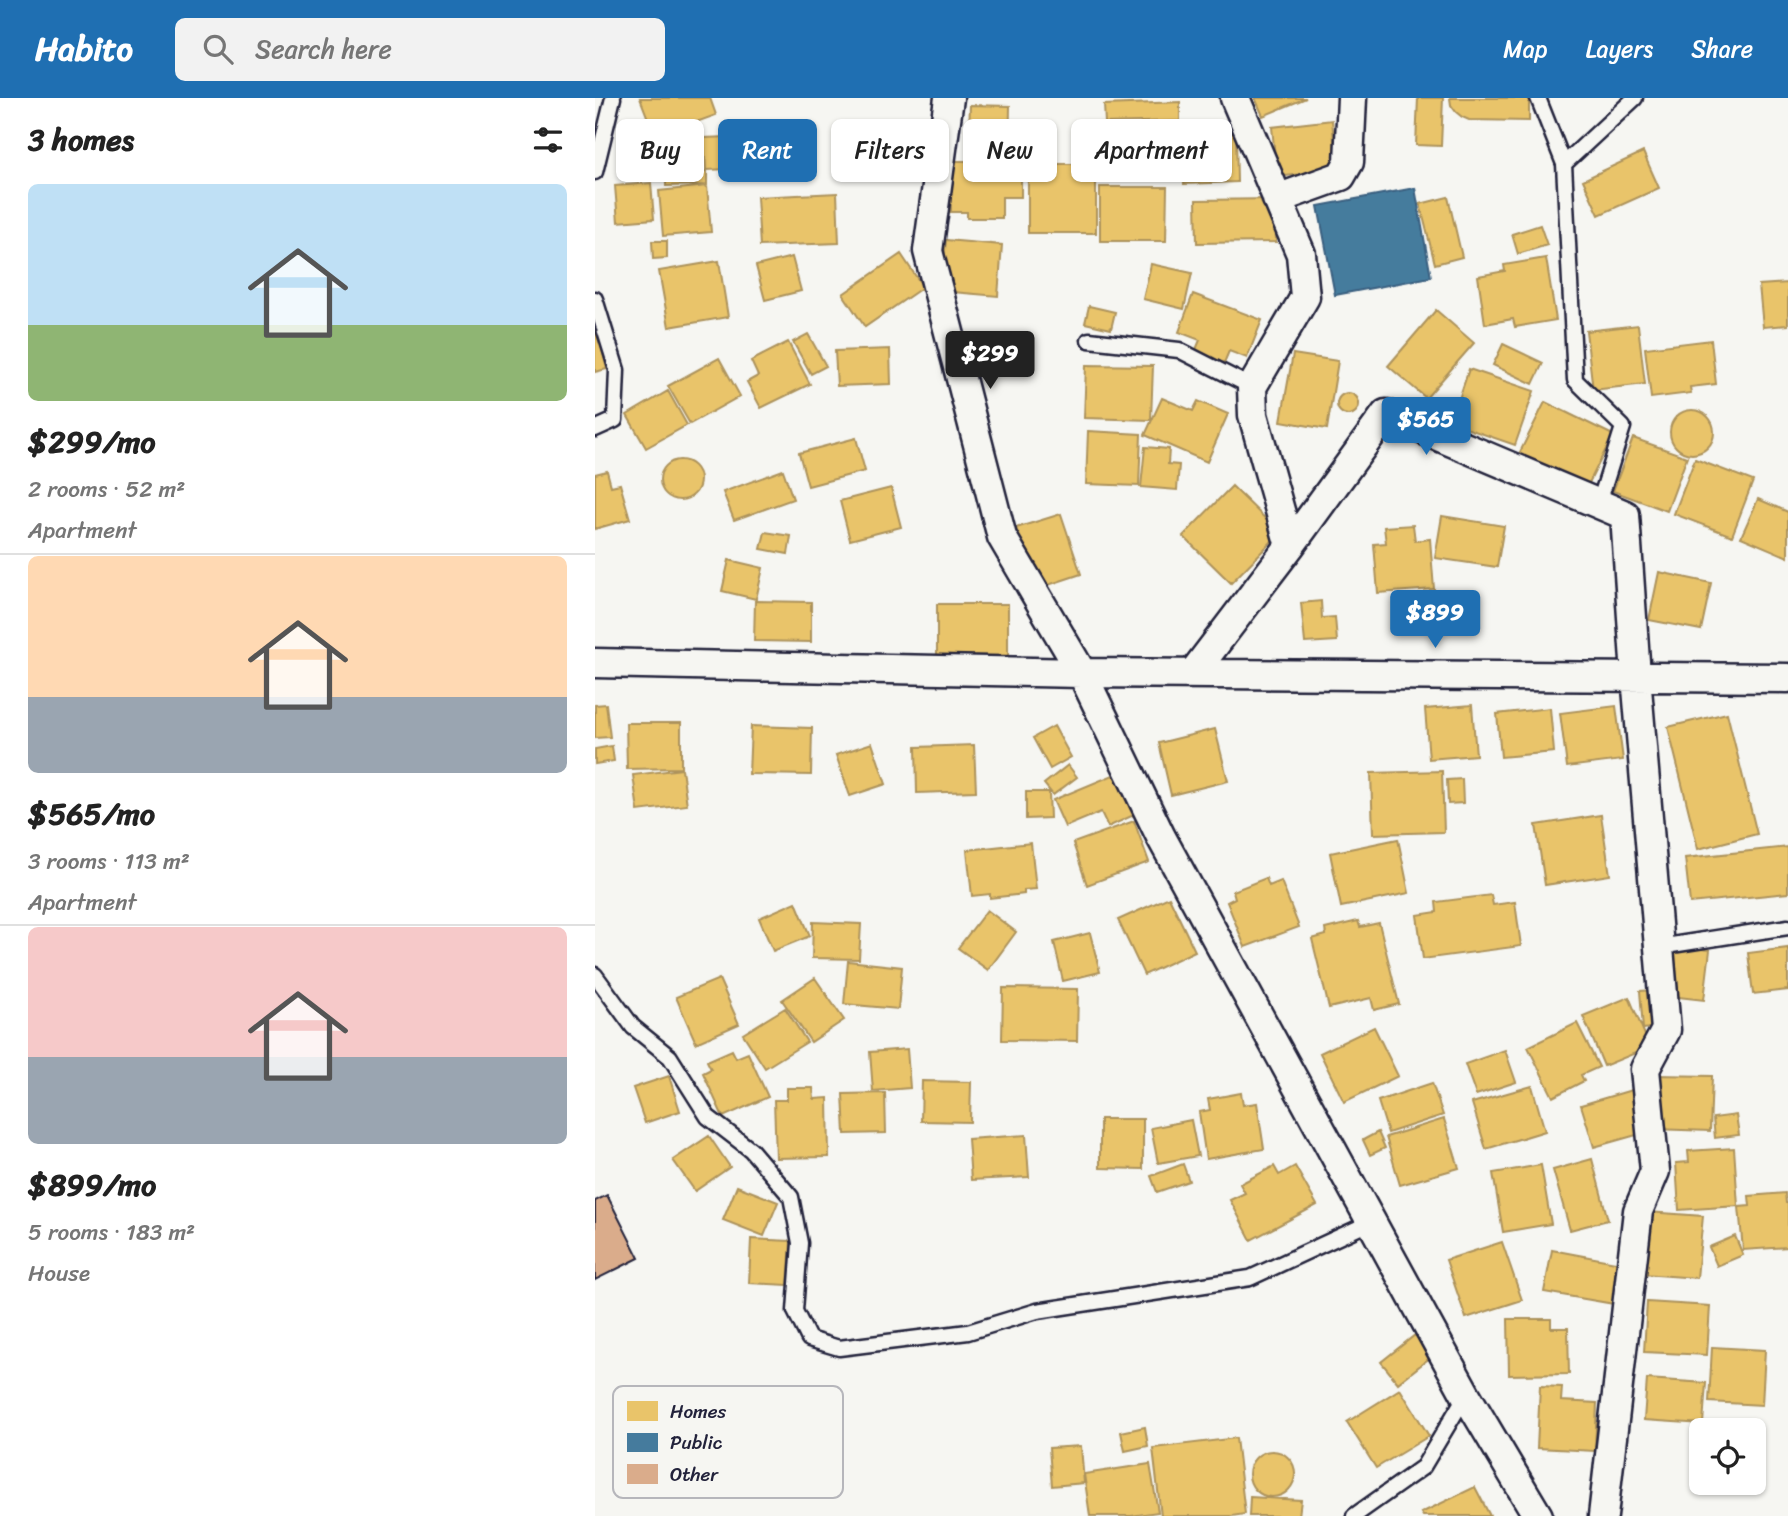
<!DOCTYPE html>
<meta charset="utf-8">
<style>
body{margin:0;font-family:Sriracha,sans-serif;background:#f2f2f2;color:#222;height:100vh;display:flex;flex-direction:column;font-size:26px;white-space:nowrap}
*{box-sizing:border-box;margin:0}
p{font-size:23px;color:#767676}
.icon{flex:none;width:38px;height:38px;fill:none;stroke:currentColor;stroke-width:2;stroke-linecap:round;stroke-linejoin:round}
.map{position:relative;flex:1;overflow:hidden}
.drawer{display:flex;flex-direction:column;background:#fff;width:595px}
.drawer>*{flex:none}
.top-card{position:absolute;left:21px;top:21px;width:665px;height:63px;display:flex;gap:14px}
.tools{position:absolute;left:1094px;top:1320px;display:grid;gap:14px}
.tools a{display:grid;place-items:center;width:77px;height:77px;border-radius:10px;background:#fff;box-shadow:0 2px 5px #0004;font-size:35px}
.price{position:absolute;translate:-50% -60px;padding:0 16px;border-radius:7px;background:#1f6fb2;color:#fff;font-size:23px;line-height:46px;filter:drop-shadow(0 2px 4px #0008)}
.price::after{content:'';position:absolute;left:50%;top:42px;width:21px;height:16px;margin-left:-10px;background:inherit;clip-path:polygon(0 0,100% 0,50% 100%)}
.price.on{background:#222;color:#fff}
ul{padding:0;list-style:none}
li{display:grid;align-content:center;gap:14px;height:371px;padding:0 28px}
li+li{border-top:2px solid #e0e0e0}
li span{display:grid;place-items:center;height:217px;border-radius:10px;color:#555}
li>.icon{margin-inline-start:auto}
span .icon{width:126px;height:126px;fill:#fffc;stroke-width:1}
li b{font-size:30px}
h2{display:flex;justify-content:space-between;align-items:center;height:84px;padding:0 28px;font-size:30px}
.tag{padding:0 24px;border-radius:10px;background:#fff;box-shadow:0 2px 5px #0004;font-size:24px;line-height:63px}
.tag.on{background:#1f6fb2;color:#fff}
header{display:flex;align-items:center;gap:42px;box-sizing:border-box;height:98px;padding:0 35px;background:#1f6fb2;color:#fff}
header strong{font-size:33px}
nav{display:flex;gap:38px;margin-inline-start:auto;font-size:24px}
.search{width:490px;height:63px;background:#f2f2f2;display:flex;align-items:center;gap:18px;box-sizing:border-box;padding:0 24px;border-radius:10px;color:#767676;font-size:26px}
main{display:flex;flex:1;min-height:0}
.map>svg:first-child{display:block}
.homes{fill:#e9c46a;stroke:#ad935c;stroke-width:2}
.public{fill:#457b9d;stroke:#3a6080;stroke-width:2}
.building{fill:#daac8b;stroke:#22223b;stroke-width:2}
.lines{fill:none;stroke-linecap:round;stroke-linejoin:round}
.service-casing{stroke:#22223b;stroke-width:19}
.minor-casing{stroke:#22223b;stroke-width:33}
.service{stroke:#f6f6f2;stroke-width:14}
.minor{stroke:#f6f6f2;stroke-width:28}
.key{fill:#f6f6f2;stroke:#b6b6bb;stroke-width:2}
.key-label{font-size:19px;fill:#22223b}
</style>
<header>
<strong>Habito</strong>
<div class="search"><svg class="icon" aria-label="search" viewBox="0 0 24 24"><circle cx="10" cy="10" r="6"/><path d="M15 15l6 6"/></svg>Search here</div>
<nav><a>Map</a><a>Layers</a><a>Share</a></nav>
</header>
<main>
<section class="drawer">
<h2>3 homes<svg class="icon" aria-label="filters" viewBox="0 0 24 24"><path d="M4 7h16M4 17h16"/><circle cx="9" cy="7" r="2"/><circle cx="15" cy="17" r="2"/></svg></h2>
<ul>
<li><span style="background:linear-gradient(#bfe0f5 65%,#8fb573 0)"><svg class="icon" aria-label="home" viewBox="0 0 24 24"><path d="M3 11l9-7 9 7M6 9v11h12V9"/></svg></span><div><b>$299/mo</b><p>2 rooms · 52 m²</p><p>Apartment</p></div></li>
<li><span style="background:linear-gradient(#ffd9b3 65%,#9aa5b1 0)"><svg class="icon" aria-label="home" viewBox="0 0 24 24"><path d="M3 11l9-7 9 7M6 9v11h12V9"/></svg></span><div><b>$565/mo</b><p>3 rooms · 113 m²</p><p>Apartment</p></div></li>
<li><span style="background:linear-gradient(#f6c9c9 60%,#9aa5b1 0)"><svg class="icon" aria-label="home" viewBox="0 0 24 24"><path d="M3 11l9-7 9 7M6 9v11h12V9"/></svg></span><div><b>$899/mo</b><p>5 rooms · 183 m²</p><p>House</p></div></li>
</ul>
</section>
<div class="map">
<svg width="1193" height="1418" viewBox="0 0 1193 1418">
<rect width="100%" height="100%" fill="#f6f6f2"/>
<filter id="ink" filterUnits="userSpaceOnUse"><feTurbulence type="fractalNoise" baseFrequency=".0143" numOctaves="2"/><feDisplacementMap in="SourceGraphic" scale="14" xChannelSelector="R" yChannelSelector="G"/><feConvolveMatrix kernelMatrix="1 2 1 2 8 2 1 2 1" color-interpolation-filters="sRGB"/></filter>
<g filter="url(#ink)">
<!-- homes -->
<path class="homes" d="M45 0H115L121 17 60 39Z
M660 0H711L668 18Z
M823 0H848L846 48 821 47Z
M855 0H934V23L874 22 867 19 861 14 856 7Z
M585 4V23L510 25 509 7Z
M375 7 415 8 414 60 373 59Z
M737 22 742 72 682 79 677 29Z
M509 30H581V73L508 74Z
M641 35 642 84 589 86 588 37Z
M157 38 159 70 111 72 109 40Z
M1048 54 1064 90 1004 117 988 82Z
M356 63H397L398 68 426 67V99H407V120H372V114H356Z
M433 66H501V135H433Z
M112 73V87L71 88V74Z
M56 85 59 121 23 124 20 88Z
M112 88 116 134 68 138 64 93Z
M505 89H572L571 143H505Z
M242 95 244 145 165 148 162 99Z
M853 99 867 159 840 166 825 106Z
M680 101 681 144 602 145 601 102Z
M945 127 952 147 923 156 917 136Z
M351 142 407 147 403 198 346 193Z
M57 143H72V160L58 161Z
M306 156 328 189 270 229 248 196Z
M197 159 206 193 170 202 161 168Z
M951 160 961 222 920 229 918 221 890 226 883 178 910 173 909 167Z
M124 163 133 219 74 229 64 173Z
M556 166 597 175 589 211 548 201Z
M1193 185V227L1168 229 1164 187Z
M598 196 667 222 652 260 634 253 629 265 600 254 605 242 584 234Z
M494 208 520 214 516 231 490 225Z
M841 212 879 245 831 300 793 268Z
M0 223 12 271 0 274Z
M1043 227 1050 286 998 292 991 233Z
M213 236 231 268 216 276 198 244Z
M1116 242 1121 286 1095 289 1096 295 1056 300 1050 250Z
M193 244 215 286 166 310 152 284 163 278 156 263Z
M908 246 948 265 938 286 898 267Z
M295 251 296 286 242 288 240 253Z
M698 256 743 263 732 331 686 323Z
M124 260 145 298 95 326 73 288Z
M491 267 558 268 556 322 489 320Z
M874 271 939 293 920 347 856 325Z
M73 293 92 327 51 350 32 317Z
M742 306a11 11 0 1 1 22 0a11 11 0 1 1-22 0Z
M567 300 598 313 603 303 633 316 612 364 550 337Z
M950 304 1018 337 991 391 923 358Z
M1075 334a22 22 0 1 1 44 0a22 22 0 1 1-44 0Z
M493 333 546 336 544 388 491 386Z
M261 340 270 373 213 388 204 355Z
M1038 340 1092 359 1072 413 1018 393Z
M550 349 574 351 573 366 584 367 582 392 546 389Z
M1100 361 1158 383 1137 438 1079 416Z
M65 382a20 20 0 1 1 40 0a20 20 0 1 1-40 0Z
M188 372 198 401 139 422 128 394Z
M12 373 16 388 25 386 35 421 0 431V376Z
M637 388 685 435 636 485 588 438Z
M296 390 306 429 255 442 245 403Z
M1163 401 1193 414V459L1146 439Z
M466 416 486 476 441 491 421 430Z
M847 418 909 428 902 469 840 460Z
M818 427 820 443 835 441 839 491 783 495 779 446 791 445 789 429Z
M170 434 196 438 193 456 166 451Z
M134 462 168 470 161 501 127 493Z
M1064 474 1116 485 1106 532 1054 522Z
M160 503 216 504V544L159 543Z
M726 503 727 520 740 519 742 543 710 545 706 505Z
M342 506H413V558L342 559Z
M11 606 15 639 0 640V607Z
M877 607 881 657 834 661 830 611Z
M1021 608 1028 662 972 669 965 615Z
M955 610 959 654 906 659 902 616Z
M1132 615 1162 736 1103 751 1073 629Z
M31 625H86V670L32 671Z
M156 628 217 630 216 677 154 676Z
M459 628 476 659 455 671 438 640Z
M620 631 633 683 576 697 564 645Z
M277 645 291 686 255 698 241 657Z
M379 647 381 693 322 695 321 649Z
M17 648 19 663 0 666V651Z
M473 667 482 679 458 697 449 686Z
M87 671 92 707 43 713 38 677Z
M847 673 849 734 778 736 776 675Z
M523 675 541 716 513 729 506 714 470 729 458 702Z
M867 681 868 705 853 706 852 682Z
M431 694H454L455 720 431 721Z
M1006 717 1015 777 950 787 941 727Z
M539 723 554 764 492 787 478 745Z
M803 741 814 795 746 809 735 755Z
M436 745 441 791 429 792V796L395 800V796L377 798 372 752Z
M1193 749V795L1095 805 1090 760Z
M671 780 674 788 686 783 704 829 650 849 632 804 640 800 638 793Z
M896 797 898 807 920 804 926 848 828 861 822 817 842 814 841 804Z
M574 799 600 853 549 877 523 822Z
M201 804 215 838 178 853 164 820Z
M392 812 421 834 393 872 363 850Z
M763 823 765 829 784 825 804 906 779 912 776 900 734 910 717 841 731 837 730 831Z
M218 824 266 826 264 861 217 860Z
M495 835 505 874 468 883 459 844Z
M1081 848 1115 852 1109 902 1075 898Z
M1193 850V892L1158 896 1153 855Z
M253 863 307 869 303 911 249 906Z
M220 880 249 922 216 944 187 902Z
M124 881 144 926 101 945 81 899Z
M408 890 483 891 482 943 407 942Z
M1059 892 1062 929 1048 931 1045 893Z
M1034 899 1055 949 1009 968 988 918Z
M190 910 212 944 170 970 148 936Z
M982 925 1004 969 986 977 989 983 958 999 933 949Z
M779 929 803 978 749 1004 725 955Z
M312 951 315 990 278 993 275 954Z
M137 952 141 960 153 955 173 999 128 1019 108 975 116 971 112 963Z
M910 952 921 984 881 997 870 966Z
M1061 977 1117 978 1115 1033 1059 1031Z
M74 978 85 1013 50 1025 38 990Z
M327 983 376 984 375 1024 326 1023Z
M837 985 848 1017 793 1035 783 1003Z
M937 988 950 1033 891 1051 877 1005Z
M192 990H218L219 1001 233 1000 234 1059 181 1060 179 1002H192Z
M1040 991 1052 1034 999 1049 986 1007Z
M290 995 291 1035 250 1036 248 996Z
M646 995 648 1007 662 1005 669 1051 611 1061 604 1014 615 1012 613 1001Z
M1141 1017 1144 1037 1120 1040 1118 1020Z
M505 1021H548V1071L505 1070Z
M849 1021 864 1070 805 1087 791 1039Z
M596 1022 603 1058 563 1065 556 1030Z
M783 1034 790 1050 775 1057 768 1042Z
M431 1037 434 1079 376 1082 373 1041Z
M114 1038 135 1069 100 1093 78 1062Z
M1139 1050 1143 1108 1084 1112 1081 1065 1094 1064 1093 1053Z
M997 1061 1013 1122 975 1132 958 1072Z
M588 1066 594 1083 562 1094 556 1078Z
M946 1067 956 1126 908 1134 898 1075Z
M679 1068 684 1077 700 1068 722 1107 656 1142 635 1102 650 1095 645 1086Z
M142 1088 183 1104 169 1138 128 1122Z
M1190 1095 1191 1105H1193V1149L1148 1152 1144 1109 1155 1108 1154 1098Z
M1053 1114 1108 1118 1102 1180 1048 1176Z
M1140 1138 1148 1157 1122 1168 1114 1149Z
M156 1141 196 1143 193 1187 154 1185Z
M907 1144 927 1202 871 1220 851 1162Z
M957 1152 1026 1165 1019 1206 949 1194Z
M1052 1204 1115 1208 1112 1257 1049 1254Z
M913 1221H956V1230H973L974 1276 914 1277Z
M820 1237 837 1258 803 1285 786 1264Z
M1117 1249 1170 1252 1167 1307 1114 1304Z
M1052 1281 1111 1285 1108 1326 1049 1322Z
M945 1288 967 1289 966 1303 1002 1305 1000 1353 942 1350Z
M805 1291 834 1338 781 1370 752 1324Z
M550 1329 553 1348 530 1353 526 1334Z
M641 1340 650 1416 637 1418H566L558 1350Z
M486 1348 489 1385 457 1388 454 1350Z
M654 1376a23 23 0 1 1 46 0a23 23 0 1 1-46 0Z
M555 1366 563 1414 536 1418H495L489 1376Z
M880 1389 895 1418H828L826 1415Z
M655 1399 706 1402 704 1418H654Z"/>
<!-- public -->
<path class="public" d="M820 90 836 179 740 197 723 108Z"/>
<!-- building -->
<path class="building" d="M12 1097 44 1160 0 1182V1103Z"/>
<g class="lines">
<defs>
<path id="service" d="M943 0 969 66
M0 74 18 0
M0 201 22 272 20 322 0 331
M494 242 584 252 657 289
M1004 405 1028 329 980 282 969 66 1040 0
M1064 849 1193 829
M0 877 38 929 75 959 113 1019 156 1052 196 1099 205 1145 200 1213 214 1241 244 1250 373 1234 442 1213 655 1180 776 1124
M759 1418 828 1369 871 1297"/>
<path id="minor" d="M354 0 333 153 407 439 487 575 1193 580
M640 0 706 156 710 199 657 289 658 317 695 448
M682 101 746 78 754 64 757 0
M0 565 487 575 566 739 871 1297 943 1418
M599 574 695 448 791 316 1030 417 1041 578 1071 932 1050 971 1060 1073 1043 1113 1008 1418"/>
</defs>
<!-- service casing -->
<use href="#service" class="service-casing"/>
<!-- minor casing -->
<use href="#minor" class="minor-casing"/>
<!-- service -->
<use href="#service" class="service"/>
<!-- minor -->
<use href="#minor" class="minor"/>
</g>
</g>
<!-- legend -->
<rect x="18" y="1288" width="230" height="112" rx="10" class="key"/>
<rect x="32" y="1303" width="31" height="20" fill="#e9c46a"/>
<rect x="32" y="1335" width="31" height="19" fill="#457b9d"/>
<rect x="32" y="1366" width="31" height="20" fill="#daac8b"/>
<g class="key-label">
<text x="75" y="1320">Homes</text>
<text x="75" y="1351">Public</text>
<text x="75" y="1383">Other</text>
</g>
</svg>
<div class="tools">
<a><svg class="icon" aria-label="locate" viewBox="0 0 24 24"><circle cx="12" cy="12" r="6"/><path d="M12 2v4M12 18v4M2 12h4M18 12h4"/></svg></a>
</div>
<b class="price on" style="left:395px;top:293px">$299</b>
<b class="price" style="left:831px;top:359px">$565</b>
<b class="price" style="left:840px;top:552px">$899</b>
<div class="top-card">
<a class="tag">Buy</a>
<a class="tag on">Rent</a>
<a class="tag">Filters</a>
<a class="tag">New</a>
<a class="tag">Apartment</a>
</div>
</div>
</main>
